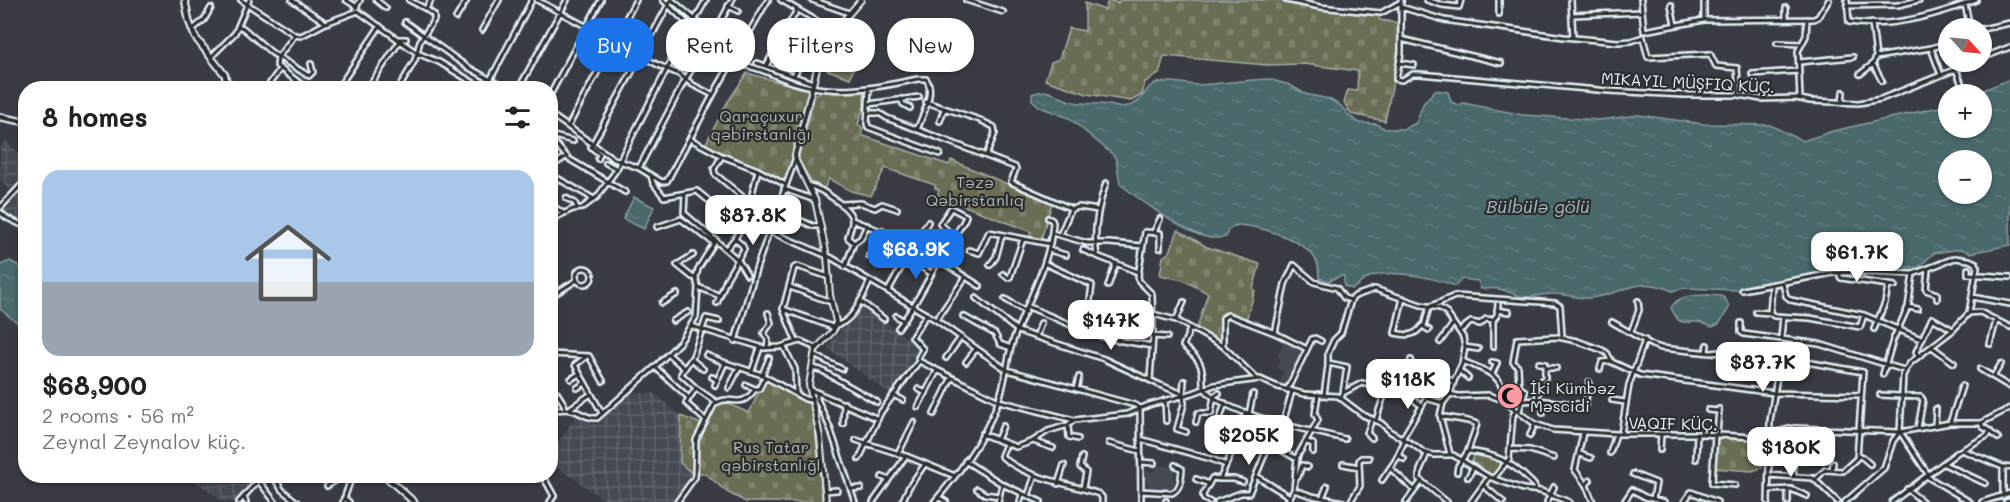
<!DOCTYPE html>
<meta charset="utf-8">
<style>
body{margin:0;font-family:Mali,sans-serif;background:#f2f2f2;color:#222;height:100vh;display:flex;flex-direction:column;font-size:22px;white-space:nowrap}
*{box-sizing:border-box;margin:0}
p{font-size:20px;color:#767676}
.icon{flex:none;width:33px;height:33px;fill:none;stroke:currentColor;stroke-width:2;stroke-linecap:round;stroke-linejoin:round}
.map{position:relative;flex:1;overflow:hidden}
.sheet{position:absolute;left:18px;top:81px;width:540px;height:402px;display:flex;flex-direction:column;background:#fff;border-radius:24px;box-shadow:0 2px 4px #0004}
.sheet>*{flex:none}
.top-card{position:absolute;left:576px;top:18px;width:570px;height:54px;display:flex;gap:12px}
.needle{width:39px;rotate:117deg}
.tools{position:absolute;left:1938px;top:18px;display:grid;gap:12px}
.tools a{display:grid;place-items:center;width:54px;height:54px;border-radius:50%;background:#fff;box-shadow:0 2px 4px #0004;font-size:30px}
.price{position:absolute;translate:-50% -51px;padding:0 14px;border-radius:12px;background:#fff;color:#222;font-size:20px;line-height:39px;filter:drop-shadow(0 2px 3px #0008)}
.price::after{content:'';position:absolute;left:50%;top:36px;width:18px;height:14px;margin-left:-9px;background:inherit;clip-path:polygon(0 0,100% 0,50% 100%)}
.price.active{background:#1a73e8;color:#fff}
ul{padding:0;list-style:none}
li{display:grid;align-content:center;gap:12px;height:318px;padding:0 24px}
li span{display:grid;place-items:center;height:186px;border-radius:18px;color:#555}
li>.icon{margin-inline-start:auto}
span .icon{width:108px;height:108px;fill:#fffc;stroke-width:1}
li b{font-size:26px}
h2{display:flex;justify-content:space-between;align-items:center;height:72px;padding:0 24px;font-size:26px}
.tag{padding:0 21px;border-radius:24px;background:#fff;box-shadow:0 2px 4px #0004;font-size:21px;line-height:54px}
.tag.active{background:#1a73e8;color:#fff}
.map>svg:first-child{display:block}
.built{fill:#454851}
.industrial{fill:url(#industrial-grid)}
.forest{fill:url(#forest-crowns);stroke:#a8afa6;stroke-width:1.5}
.cemetery{fill:url(#cemetery-stones);stroke:#a8afa6;stroke-width:1.5}
.water{fill:url(#water-ripples);stroke:#899ea3;stroke-width:1.5;fill-rule:evenodd}
.lines{fill:none;stroke-linecap:round;stroke-linejoin:round}
.minor-casing{stroke:#e8f1f8;stroke-width:8}
.tertiary-casing{stroke:#e8f1f8;stroke-width:8}
.secondary-casing{stroke:#e8f1f8;stroke-width:9}
.minor{stroke:#2a2d2e;stroke-width:3}
.tertiary{stroke:#2a2d2e;stroke-width:4}
.secondary{stroke:#2a2d2e;stroke-width:4.5}
.rail{stroke:#e8f1f8;stroke-width:1.5;stroke-dasharray:9 4.5;stroke-linecap:butt}
.labels{text-anchor:middle;dominant-baseline:central;stroke-width:4.5;stroke-linejoin:round;paint-order:stroke}
.street-label{font-size:16px;fill:#e8f1f8;stroke:#2a2d2e}
.park-label{font-size:16px;fill:#aeb6ae;stroke:#2a2d2e}
.poi-label{font-size:16px;fill:#e8f1f8;stroke:#2a2d2e;text-anchor:start}
.water-label{font-size:18px;font-style:italic;fill:#a8bac0;stroke:#2a2d2e}
</style>
<div class="map">
<svg width="2010" height="502" viewBox="0 0 2010 502">
<defs>
<pattern id="industrial-grid" width="8" height="8" patternUnits="userSpaceOnUse" patternTransform="scale(1.5)"><rect width="8" height="8" fill="#454851"/><path d="M0 4h8M4 0v8" fill="none" stroke="#60636b"/></pattern>
<pattern id="forest-crowns" width="20" height="18" patternUnits="userSpaceOnUse" patternTransform="scale(1.5)"><rect width="20" height="18" fill="#676d53"/><path d="M2 6a3 3 0 1 1 6 0M12 15a3 3 0 1 1 6 0" fill="none" stroke="#7d826c"/></pattern>
<pattern id="cemetery-stones" width="16" height="16" patternUnits="userSpaceOnUse" patternTransform="scale(1.5)"><rect width="16" height="16" fill="#676d53"/><path d="M2 7V4a2 2 0 0 1 4 0v3zM10 15v-3a2 2 0 0 1 4 0v3z" fill="#7d826c"/></pattern>
<pattern id="water-ripples" width="26" height="14" patternUnits="userSpaceOnUse" patternTransform="scale(1.5)"><rect width="26" height="14" fill="#49676b"/><path d="M2 4q2-2 4 0t4 0M15 11q2-2 4 0t4 0" fill="none" stroke="#637d81"/></pattern>
</defs>
<rect width="100%" height="100%" fill="#383b41"/>
<filter id="ink" filterUnits="userSpaceOnUse"><feTurbulence type="fractalNoise" baseFrequency=".0167" numOctaves="2"/><feDisplacementMap in="SourceGraphic" scale="12" xChannelSelector="R" yChannelSelector="G"/><feConvolveMatrix kernelMatrix="1 2 1 2 8 2 1 2 1" color-interpolation-filters="sRGB"/></filter>
<g filter="url(#ink)">
<!-- built -->
<path class="built" d="M1285 340 1306 350 1287 388 1279 384 1284 372 1276 368 1281 358 1277 356Z
M1155 465 1174 467 1175 489 1172 492 1148 490V482H1145L1146 471 1154 472Z"/>
<!-- industrial -->
<path class="industrial" d="M6 141 25 159V173L9 190 0 180V147Z
M25 183V225L7 216 2 211Z
M861 304 921 349 915 357 917 361 891 395 827 348Z
M627 393H654L681 416 680 463 693 474 675 502H608L551 463V453L576 416 596 424Z
M188 476H256L234 502H224Z"/>
<!-- forest -->
<path class="forest" d="M838 34 863 46 850 78 827 70 832 55 826 52Z
M1475 453 1491 456 1506 462 1495 474 1488 475 1471 464Z"/>
<!-- cemetery -->
<path class="cemetery" d="M1108 0 1118 3 1120 0H1283L1325 9 1378 14 1380 20 1399 23 1398 58 1385 121 1351 114 1344 103 1348 90 1357 91 1358 71 1304 64 1267 65 1164 56 1159 74 1145 82 1142 95 1131 101 1087 94 1045 80 1051 62 1059 59 1069 28 1085 31V3L1105 10Z
M747 73 811 91 799 136 785 182 778 177 705 145 727 103Z
M864 90V107L858 124 863 128 861 135 949 165 951 160 1052 203 1041 239 1030 236 1031 232 940 196 937 197 939 190 935 188V185L885 168 871 196 851 191 829 179 824 189 812 183 798 159 809 119 813 94H819L820 91Z
M1178 230 1207 247 1260 264 1253 289 1255 291 1246 320 1225 312 1221 314 1222 340 1220 342 1196 331 1208 293 1183 280 1160 275 1163 257 1170 252Z
M765 379 812 403 823 502H746L727 492 707 475 697 472 693 474 680 463 681 416 704 425 718 402H724L749 413Z
M1716 436 1753 439 1754 454 1762 455V468L1752 471 1714 468Z"/>
<!-- water -->
<path class="water" d="M1268 79 1290 85 1305 94 1329 99 1341 106 1349 116 1360 123 1377 124 1385 129H1404L1416 123 1423 104 1435 90 1448 92 1451 102 1459 105 1463 103 1523 115 1599 120 1639 115 1704 124 1770 125 1803 141 1833 131 1948 105V128H1982V94H1974L2010 79V245L1971 253 1961 249 1934 253 1918 268 1880 264 1837 269 1793 279 1752 284 1737 290 1684 288 1672 291C1636 274 1623 296 1588 298 1576 298 1564 293 1551 294 1540 294 1531 299 1520 296 1501 290 1502 287 1481 289L1478 281 1462 279 1455 286C1435 278 1392 269 1372 276 1365 278 1359 285 1352 289L1344 286V276H1340L1329 281 1319 278C1319 272 1319 265 1316 260 1304 239 1260 226 1237 225L1228 230 1226 237C1219 238 1212 239 1206 237 1181 230 1141 201 1120 184L1116 159 1112 154 1069 118 1040 107 1032 100V94C1048 87 1054 95 1067 100 1079 105 1095 103 1108 105 1113 105 1117 108 1121 107 1147 106 1141 87 1157 83 1170 79 1185 85 1198 85 1221 84 1244 80 1268 79ZM1948 160H1982V194H1948Z
M634 197 654 207 644 229 623 219Z
M10 261 25 269V329L0 309V265Z
M1709 295C1721 295 1726 295 1729 308L1719 324 1712 327C1707 325 1703 323 1698 322 1681 321 1680 327 1671 308 1678 294 1695 296 1709 295Z"/>
<g class="lines">
<defs>
<path id="minor" d="M241 0 295 35
M292 0 326 23 358 11 417 53 439 62 482 88
M346 0 357 7
M376 0 386 8
M409 0 426 9
M537 0 658 65 679 74 693 85 713 95
M663 0C683 19 705 43 728 58 740 65 754 67 767 72 822 98 860 91 918 79H926C936 91 922 116 917 130
M672 0 736 55
M781 0 834 31
M812 0 849 13
M966 0 1003 12
M1286 0 1320 7 1381 13 1401 2
M1401 0V53L1396 79 1402 80 1413 74H1420L1609 91 1684 95H1739L1761 99 1796 98 1810 101 1859 103 1881 99 1974 62
M1427 0 1442 5 1459 7 1461 0
M1571 0 1573 38
M1641 0 1644 31
M1847 0 1849 22C1890 29 1937 15 1976 0
M1965 4 1970 28
M1671 5 1675 25
M728 6 738 11
M1847 6 1898 5 1919 0
M1401 7 1444 20 1564 37 1618 42 1631 41 1643 37
M356 8 360 0
M1786 8V19
M1499 14V0
M1572 15 1642 12
M456 18 467 0
M1704 19V0
M405 22 466 66 505 88
M1872 23 1876 57 1931 48 1941 75
M238 26 243 28 272 53 309 76 313 72 311 64
M193 29 204 20 211 8
M1982 29 2010 23
M482 30 499 0
M1644 31 1704 20 1814 19 1818 17 1829 0
M1643 38 1648 57 1710 54 1716 66 1737 68 1739 95
M397 39H406
M1401 39 1501 63
M1777 43 1801 44
M1931 48 1941 45
M211 57 235 33 249 0
M1982 58 2010 47
M1799 62 1853 57
M757 63 813 83
M1400 63 1414 65
M1873 64 1882 81
M766 66 797 10
M1956 69 1963 88
M1752 74 1799 71
M1860 74 1873 64 1876 57
M794 75 824 25
M490 80 532 0
M227 81 238 88
M269 88 270 83 280 69
M306 88 277 66 278 57 295 35 301 36 326 23
M338 88 380 26
M368 88 400 41
M399 88 415 60 420 41 434 20V15L426 9 431 0
M489 88 493 82
M519 88 567 0
M869 88 867 124 868 127 940 154
M550 95 601 0
M1800 98 1798 51 1806 36 1807 19
M901 99 903 104 910 108
M926 102 980 120 994 127 995 133 986 156
M1842 103 1843 92
M869 104 919 97
M868 113H879L887 118 1015 167 1016 169 1011 182 1013 183 1072 209 1079 207 1098 210
M550 114 614 159 639 168 662 182 667 181 713 95 768 0
M940 121 944 109
M569 125 636 0
M550 135 573 141
M550 138 569 159 625 192
M690 139 722 156 758 170 786 185
M722 156 714 169 715 174 749 202
M598 159 600 154 591 147 671 0
M550 162H558L566 157
M606 163 617 169
M639 168 685 80 713 36 732 0
M550 174 594 199
M651 176 653 183 664 197 697 191 741 227
M1106 183C1098 206 1093 232 1097 256L1138 272
M810 186C820 188 850 207 852 219 853 224 849 232 848 238L854 243
M784 189 815 200
M685 194 684 213 738 260 747 275
M566 198 575 203 577 208
M550 204 563 213
M841 204 861 203 875 208 882 204 897 209
M0 208 26 180
M777 210 813 226H820
M0 212 7 218 26 227
M550 220 573 209 582 208 597 197 617 169 623 154 667 69 706 0
M852 220 914 244 928 222
M657 227 681 219 714 243
M769 231 832 258 936 320 1007 370 1135 405 1140 408
M1154 232 1160 219
M1052 233 1087 243H1109L1142 246
M1060 235 1071 209
M903 239 898 250 899 254 931 273
M726 249 736 237 747 214 758 170
M969 250 979 253 989 232 1050 244
M1049 250 1066 255
M1083 250 1097 256
M693 255 677 265 692 277 696 278
M869 256 883 230
M939 260 980 286
M1046 264 1092 285 1090 300
M990 265 996 257 1002 235
M845 267 854 243 861 238 867 225
M576 276a8 8 0 1 1 16 0a8 8 0 1 1-16 0Z
M1928 269 1926 290 1937 294V299
M1968 269V274L2010 277
M1839 273 1841 278 1895 286
M1003 274 1008 278 1010 277 1023 239
M1783 284 1786 296 1791 300 1864 315 1921 339
M1108 286 1116 263
M1772 286 1770 313 1774 316 1810 318 1860 327 1864 315
M698 287 720 296
M790 287 831 302
M1742 290 1833 273 1871 272 1913 274 1955 258 1969 260 1976 263 1977 267 1969 313 1953 330 1910 363 1903 375 1900 432 1928 474
M888 291 906 259
M550 297 577 280
M1972 297 2010 304
M976 298 1018 331 1104 359 1160 385 1183 394 1184 404 1177 429 1186 432
M1403 298 1395 333C1407 336 1415 336 1422 326L1429 330
M1005 299 1026 312
M1351 300 1355 296 1375 289 1421 305 1440 308 1446 312 1463 337 1465 347 1462 364 1454 381 1450 394 1443 403 1440 416 1450 454
M860 301 884 319
M662 303 677 294
M717 303 727 278 744 249 742 245 735 239
M1029 307 1090 333 1111 339 1152 346
M1908 307 1918 309
M783 309 835 328
M1497 310 1509 312
M1108 311 1121 317
M1756 312 1770 313
M1969 313 1980 312 2010 327
M1153 314 1176 320 1223 346 1257 379
M896 316 904 321
M963 316 995 334 1000 344 1011 348
M936 320 965 278
M1176 320 1184 302
M1493 320 1497 315 1498 304
M673 321 688 312
M1612 322 1652 345 1661 348 1711 353 1739 350 1863 372 1857 458 1843 471 1825 470 1816 479
M1741 323V332L1744 334 1819 344 1904 370
M835 325C853 324 863 295 870 281
M691 326 764 348 780 347 800 341 816 348
M1424 326 1429 307 1455 296 1555 303 1560 306 1562 337
M898 328C918 303 930 274 946 248 952 237 962 228 966 216L951 208 940 224 954 236
M1190 329 1183 346C1191 353 1201 360 1202 371 1204 378 1201 383 1205 389 1224 415 1313 431 1345 439
M1874 329 1885 303 1888 286
M1459 331 1471 322 1480 324 1486 319 1493 320V347
M1631 332 1639 310 1638 301
M1275 333 1285 284 1294 265 1314 282 1337 288 1344 298 1351 300
M1153 336 1167 337
M1036 337 1041 323
M1781 338 1783 317
M735 341 757 266 795 160
M796 341 783 309 794 268 797 266 829 277
M1118 341 1121 317 1123 315 1145 322 1152 317
M1440 342 1453 324
M1990 344 1996 321
M1223 346V318L1228 315 1275 333 1307 349
M784 347 795 369 796 393
M1465 347 1478 349
M1932 347 1954 363
M767 348 768 340 764 333 771 323 768 313
M1706 352 1707 345
M550 354 589 356 603 381
M668 354 684 368
M706 355 723 362 762 375 805 399 810 400
M814 355 842 369
M587 356 575 365 602 413
M1919 356 1916 352 1932 318 1953 330
M946 358 961 337
M691 359 703 369
M919 361 918 358 923 349 912 337 927 314
M1463 361C1480 369 1508 375 1501 399
M1748 361 1750 352
M1804 361 1806 342
M966 362 976 349
M1328 363 1347 367 1343 393
M655 367 688 397
M1436 367 1439 378
M812 368 821 370 877 402
M1545 368H1556
M1600 369 1602 362 1611 361
M1980 369 2010 387
M1459 370 1468 378
M752 371 760 348
M1492 374 1497 363 1492 362
M1883 374 1893 340 1908 307 1913 274
M762 375 769 358
M712 377 717 380
M1993 377 2001 364
M571 379 579 374
M1150 380 1153 336 1152 294 1139 281 1138 276 1145 232 1160 233V248
M1371 384 1376 370 1383 373
M715 385 725 363
M746 385 755 389
M1410 386 1409 372 1411 360
M577 388 585 383
M696 388 686 403 705 420
M729 388 739 368
M918 389 926 393
M1076 389 1079 377
M811 390 878 419
M1287 390 1312 339 1315 338 1321 341
M817 392V399L830 428 855 502
M557 393 564 404 565 409
M1405 393 1422 406
M1183 394 1184 381
M1450 394 1458 396 1488 395 1501 399 1535 424 1553 430 1617 434H1702L1753 437 1795 428 1900 432 1950 423H1981L2010 408
M893 395 903 400
M1324 395 1328 366V353L1334 340 1341 333 1351 300
M1880 395 1921 397 1923 400 1918 428
M1341 398 1343 393 1362 383 1405 393 1410 386 1430 383 1441 378 1454 381
M1426 398 1443 403
M1165 400 1166 421
M1537 400 1540 381 1545 378V364L1539 363
M1612 400 1625 402
M1523 401 1537 400 1585 405 1589 382
M716 402 696 388 681 374 693 356 706 318 719 321
M918 407 937 371
M550 409C558 411 564 408 572 410 581 412 587 419 597 418L655 367 680 342 696 317 698 287 696 278 698 269 716 240
M569 409 591 394
M1140 409 1141 502
M1708 410 1719 411
M1519 411 1525 391 1519 387 1518 367 1513 362 1517 339 1558 337 1577 341 1602 350 1607 353 1612 362 1640 375 1774 393 1861 395
M1543 413 1545 402
M934 414 951 379
M1249 414 1253 394
M1440 416C1452 419 1466 419 1477 424L1468 451 1458 466 1457 472
M1220 418 1225 403
M1376 420 1386 389
M1196 422 1198 413H1211L1214 396 1219 393
M1283 423 1292 391
M1950 423 1962 386
M843 424 844 403
M1068 425 1069 437 1078 439
M1935 425 1936 409
M1230 426 1240 430
M1789 428 1794 476
M1990 432 1998 438
M1583 433 1575 470 1586 485 1593 502
M982 434 1016 447 1033 441 1048 431 1068 425 1074 420 1127 414 1149 405 1193 393 1214 385 1260 379 1278 387 1304 394 1338 396 1363 415 1381 423 1391 432 1414 445 1423 452 1434 455H1453L1489 477 1523 489 1541 491 1569 502
M1621 434 1629 385 1645 340
M1530 435 1535 424
M1715 435 1712 483 1735 485
M1717 435 1719 409
M1372 438 1367 433 1372 419
M1140 439 1211 459 1226 465
M1402 439 1430 392V383
M856 440 906 456 955 476
M997 440 1003 426
M1033 441 1053 448
M1307 442 1313 444V452
M1109 443 1140 451
M1006 444 1001 456C1029 480 1066 482 1099 494L1102 497V502
M1279 449 1297 459
M1511 449 1530 450 1554 458
M1660 450 1661 434
M1962 450 2003 467H2010
M1468 451C1494 454 1510 461 1528 479 1533 484 1535 484 1536 490
M1610 453 1616 434
M898 454 914 422
M1427 454 1420 470 1419 479 1447 502
M1580 454 1591 458
M1398 455 1404 459
M1858 456 1862 457 1870 464
M1082 457 1080 467 1086 472 1083 488
M859 459 881 412 919 361 999 401 1074 420
M1696 459 1697 434
M1793 460 1804 461
M965 461 1002 484 1041 502
M1141 462 1154 463
M1343 464 1359 467
M1944 464 1985 483
M2003 467V496
M1390 468 1414 490
M1832 470 1833 463
M1633 474 1656 483 1653 499
M1769 475 1813 478 1838 502
M273 476 282 490 297 502
M543 476 554 496 550 502
M1256 476 1290 497
M1926 476 1970 502
M882 477 889 480
M1298 477 1302 465 1308 467
M1468 477 1473 468
M1494 478 1509 459 1513 415 1516 410
M1196 479 1209 484
M1220 479H1234L1243 482
M258 480 275 502
M1382 480 1395 461 1405 440
M1058 484 1064 465
M1483 485 1503 502
M1586 485 1590 480
M327 486 342 476
M851 489 861 488
M977 489 985 494 999 496
M1788 489V502
M1907 489 1923 502
M1294 490 1312 496 1343 502
M1769 490 1791 489 1807 496
M825 491 837 490
M1141 491 1172 493C1181 489 1181 478 1182 469L1175 465
M1028 496 1035 475
M244 497 246 502
M938 497 946 502
M344 498 349 502
M1322 498 1327 486
M239 502 262 476
M343 502 352 476
M677 502 695 477 696 440 714 405C729 391 740 413 755 389H759L765 377
M873 502 906 456
M902 502 909 487 925 464
M934 502C961 471 989 433 1001 393 1006 377 1007 360 1012 344 1026 302 1049 269 1053 223L1052 220 1048 218
M998 502 1002 484
M1020 502 1022 494
M1166 502V501
M1210 502 1204 499 1203 495 1212 478 1220 479 1235 445 1246 412
M1217 502 1241 493H1249L1278 422
M1287 502 1294 490 1297 457 1318 420 1315 414 1318 394
M1350 502 1360 486 1359 461 1361 458H1369
M1406 502 1421 482
M1471 502 1489 477
M1547 502 1554 487
M1624 502 1632 490 1645 497 1664 502
M1684 502 1691 492 1717 502
M1768 502 1770 421 1780 357
M1845 502 1884 468 1893 441 1899 433
M1892 502 1958 452 1987 436 1990 431 1983 427 1981 423
M1982 502 2010 493
M2006 502 2010 501"/>
<path id="tertiary" d="M826 502 820 437 809 385 815 350 833 331 836 322 830 295 827 256 815 200 796 161 795 155 821 53 830 36 861 0"/>
<path id="secondary" d="M185 0 189 21 195 37 225 75 226 81 224 88
M0 117 26 122
M385 476 414 502"/>
</defs>
<!-- minor casing -->
<use href="#minor" class="minor-casing"/>
<!-- tertiary casing -->
<use href="#tertiary" class="tertiary-casing"/>
<!-- secondary casing -->
<use href="#secondary" class="secondary-casing"/>
<!-- minor -->
<use href="#minor" class="minor"/>
<!-- tertiary -->
<use href="#tertiary" class="tertiary"/>
<!-- secondary -->
<use href="#secondary" class="secondary"/>
<!-- rail -->
<path class="rail" d="M1993 502 2010 497"/>
</g>
</g>
<!-- icons -->
<defs>
<symbol id="mosque-disc" viewBox="-11 -11 22 22"><circle r="9.5" fill="#ff9aa2" stroke="#2a2d2e"/><path d="M3.5-4.9A6 6 0 1 0 3.5 4.9A5 5 0 1 1 3.5-4.9Z" fill="#111"/></symbol>
</defs>
<g fill-rule="evenodd">
<use href="#mosque-disc" x="1495" y="381" width="30" height="30"/>
</g>
<g class="labels">
<!-- street labels -->
<g class="street-label">
<text transform="translate(1688 82) rotate(3)">MIKAYIL MÜŞFIQ KÜÇ.</text>
<text transform="translate(1673 423) rotate(1)">VAQIF KÜÇ.</text>
</g>
<!-- park labels -->
<g class="park-label">
<text x="761" y="115">Qaraçuxur<tspan x="761" dy="18">qəbirstanlığı</tspan></text>
<text x="975" y="181">Təzə<tspan x="975" dy="18">Qəbirstanlıq</tspan></text>
<text x="771" y="446">Rus Tatar<tspan x="771" dy="18">qəbirstanlığl</tspan></text>
</g>
<!-- poi labels -->
<g class="poi-label">
<text x="1530" y="387">İki Kümbəz<tspan x="1530" dy="18">Məscidi</tspan></text>
</g>
<!-- water labels -->
<g class="water-label">
<text x="1538" y="206">Bülbülə gölü</text>
</g>
</g>
</svg>
<div class="tools">
<a><svg class="needle" viewBox="-14 -14 28 28"><path d="M0-13l5 13h-10z" fill="#e53935"/><path d="M0 13l5-13h-10z" fill="#767676"/></svg></a>
<a>+</a>
<a>−</a>
</div>
<b class="price" style="left:753px;top:246px">$87.8K</b>
<b class="price active" style="left:916px;top:280px">$68.9K</b>
<b class="price" style="left:1857px;top:283px">$61.7K</b>
<b class="price" style="left:1111px;top:351px">$147K</b>
<b class="price" style="left:1763px;top:393px">$87.7K</b>
<b class="price" style="left:1408px;top:410px">$118K</b>
<b class="price" style="left:1249px;top:466px">$205K</b>
<b class="price" style="left:1791px;top:478px">$180K</b>
<div class="top-card">
<a class="tag active">Buy</a>
<a class="tag">Rent</a>
<a class="tag">Filters</a>
<a class="tag">New</a>
</div>
<section class="sheet">
<h2>8 homes<svg class="icon" aria-label="filters" viewBox="0 0 24 24"><path d="M4 7h16M4 17h16"/><circle cx="9" cy="7" r="2"/><circle cx="15" cy="17" r="2"/></svg></h2>
<ul>
<li><span style="background:linear-gradient(#a9c7e8 60%,#9aa5b1 0)"><svg class="icon" aria-label="home" viewBox="0 0 24 24"><path d="M3 11l9-7 9 7M6 9v11h12V9"/></svg></span><div><b>$68,900</b><p>2 rooms · 56 m²</p><p>Zeynal Zeynalov küç.</p></div></li>
</ul>
</section>
</div>
